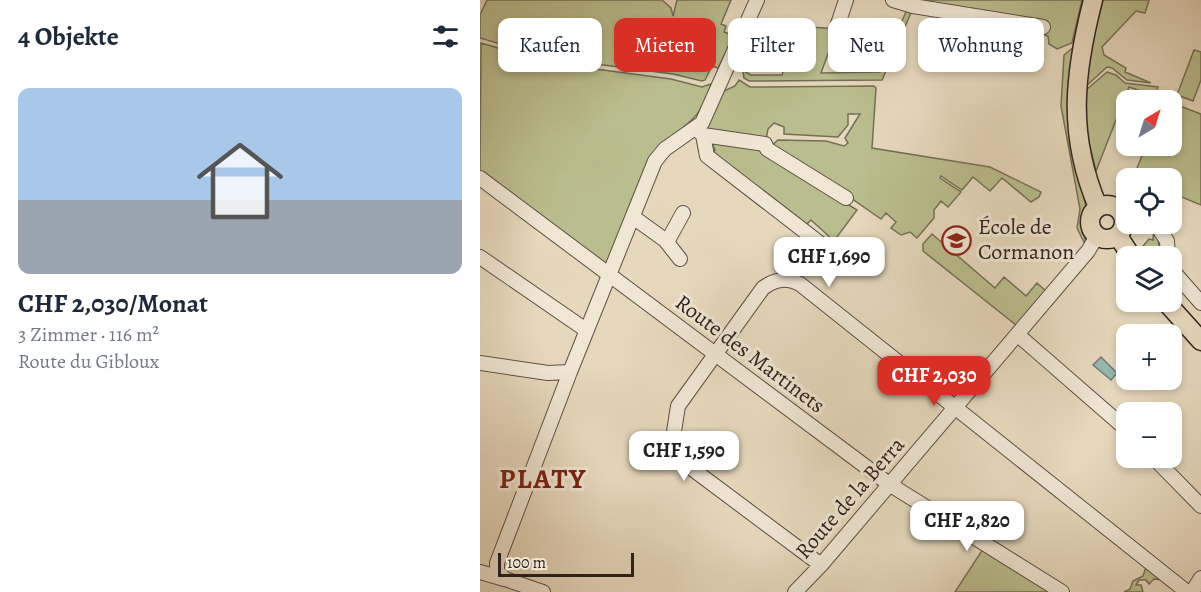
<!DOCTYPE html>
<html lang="de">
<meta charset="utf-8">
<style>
body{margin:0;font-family:Alegreya,serif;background:#f6f6f7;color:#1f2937;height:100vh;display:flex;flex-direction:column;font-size:22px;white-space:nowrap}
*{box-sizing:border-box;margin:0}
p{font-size:20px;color:#747a83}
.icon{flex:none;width:33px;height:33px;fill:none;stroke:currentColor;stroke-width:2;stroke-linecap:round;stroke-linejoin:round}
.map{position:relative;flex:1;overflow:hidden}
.details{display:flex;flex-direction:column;background:#fff;width:480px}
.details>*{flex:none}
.hud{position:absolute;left:18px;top:18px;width:570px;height:54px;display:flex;gap:12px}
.needle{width:39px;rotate:38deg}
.fabs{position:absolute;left:636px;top:90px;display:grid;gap:12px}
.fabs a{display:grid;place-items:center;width:66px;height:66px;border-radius:12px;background:#fff;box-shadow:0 3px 9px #0003;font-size:30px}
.scale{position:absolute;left:18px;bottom:15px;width:136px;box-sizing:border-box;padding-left:6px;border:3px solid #2f231e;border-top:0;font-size:16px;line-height:21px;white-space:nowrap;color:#2f231e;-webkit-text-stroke:4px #efe6d4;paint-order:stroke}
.price{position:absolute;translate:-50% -51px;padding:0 14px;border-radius:12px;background:#fff;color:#222;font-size:20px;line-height:39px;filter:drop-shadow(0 2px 3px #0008)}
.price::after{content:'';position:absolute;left:50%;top:36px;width:18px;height:14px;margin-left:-9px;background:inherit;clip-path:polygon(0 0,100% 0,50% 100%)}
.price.on{background:#d93025;color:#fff}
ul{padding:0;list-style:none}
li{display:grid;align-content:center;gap:12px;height:318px;padding:0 18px}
li span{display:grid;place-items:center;height:186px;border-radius:12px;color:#555}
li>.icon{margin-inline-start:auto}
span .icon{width:108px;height:108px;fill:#fffc;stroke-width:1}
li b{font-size:26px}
h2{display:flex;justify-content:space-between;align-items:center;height:72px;padding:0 18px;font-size:26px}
.pill{padding:0 21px;border-radius:12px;background:#fff;box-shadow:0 3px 9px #0003;font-size:21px;line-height:54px}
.pill.on{background:#d93025;color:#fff}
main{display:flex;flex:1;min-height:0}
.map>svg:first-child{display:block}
.green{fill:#babd8d;stroke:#747056;stroke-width:1.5}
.water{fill:#96bab2;stroke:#6d7e77;stroke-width:1.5}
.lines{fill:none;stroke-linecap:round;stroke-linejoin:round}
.minor-casing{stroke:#5d5046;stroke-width:16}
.major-casing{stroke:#2f231e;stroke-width:21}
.minor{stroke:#efe6d4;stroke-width:14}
.major{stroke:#e6d8bd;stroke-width:18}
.labels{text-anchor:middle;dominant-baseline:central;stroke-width:6;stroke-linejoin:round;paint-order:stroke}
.poi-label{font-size:22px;fill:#2f231e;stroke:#efe6d4;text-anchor:start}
.street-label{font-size:22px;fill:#2f231e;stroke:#efe6d4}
.district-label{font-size:28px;font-weight:bold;letter-spacing:1.5px;fill:#7a1f14;stroke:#efe6d4}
</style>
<main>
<section class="details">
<h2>4 Objekte<svg class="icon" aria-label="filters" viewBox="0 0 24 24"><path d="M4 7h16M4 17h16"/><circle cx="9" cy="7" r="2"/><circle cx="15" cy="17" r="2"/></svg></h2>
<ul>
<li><span style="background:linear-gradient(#a9c7e8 60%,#9aa5b1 0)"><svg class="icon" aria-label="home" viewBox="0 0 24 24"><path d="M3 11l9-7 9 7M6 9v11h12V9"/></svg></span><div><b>CHF 2,030/Monat</b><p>3 Zimmer · 116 m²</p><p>Route du Gibloux</p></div></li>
</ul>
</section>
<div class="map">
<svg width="721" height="592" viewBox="0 0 721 592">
<rect width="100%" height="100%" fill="#e6d8bd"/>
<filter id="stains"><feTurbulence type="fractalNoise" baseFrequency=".00333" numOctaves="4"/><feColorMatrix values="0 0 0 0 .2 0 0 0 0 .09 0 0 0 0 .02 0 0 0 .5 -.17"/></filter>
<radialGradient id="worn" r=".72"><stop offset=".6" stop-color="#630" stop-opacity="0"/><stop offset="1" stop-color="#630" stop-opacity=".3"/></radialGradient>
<!-- green -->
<path class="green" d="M7 0H182L191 8 193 16 197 0H251L241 24 246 26 244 32 253 35 263 17 238 68 232 66 225 80 222 81 193 74 69 58 0 38V15Z
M422 0H602L592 43 577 49 569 44 568 36Z
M623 0H669L665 13 656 11 622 47 624 55 646 68 645 72 671 83 647 80 632 68 627 67 606 86 612 42Z
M428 7 433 8 402 80 269 81 264 78 260 55 262 70 271 75H302L318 26 357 29 341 73 400 72Z
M544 32 557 37 556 44 531 49 524 40 527 35Z
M1 43 70 63 191 79 222 87 231 84C220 126 198 126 173 154L125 268 0 171Z
M595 46V159L606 206 605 244 597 228 600 209 581 106 584 55Z
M714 50 721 52V80L713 101 697 95Z
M627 72 636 75 645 83 678 87 675 96 649 87 616 171 606 131V90Z
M259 80 270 87 394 86 396 88 392 148 510 167 561 192 559 197 551 202 522 178 510 191 493 177 482 190 461 176 460 178 481 192 468 207 461 201 454 210V218L437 238 430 232 421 235 411 228 416 222 406 213 401 219 352 185 289 148 298 140 346 141 364 146 368 143 365 138 380 114H368V125L358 137 304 134V127L294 123 288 129 286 140 237 133 226 128 244 91 255 86Z
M692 103 721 114V205L692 193V178H653L666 146H692Z
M231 142 274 148 286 154 377 210 354 241 331 220 326 225 233 156 235 149Z
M674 229 678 237 680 256H668L663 246 669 239 673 240Z
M452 234 515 288 524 277 546 296 557 283 566 291 536 325 443 251V244Z
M503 549 572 592H475Z
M666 567 683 580 674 579 669 584 666 580H659L656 585H661L663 592H644L650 589 653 581 663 576Z"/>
<!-- water -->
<path class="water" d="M621 357 637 373 631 380 613 365Z"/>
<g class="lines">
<defs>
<path id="minor" d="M366 0 357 27 374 39
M413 0 433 6 563 27
M216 129 223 135 227 156 350 251
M223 135 285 144 287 149 366 198
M0 178 409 484 582 592
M643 214 646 212
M153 217 185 240 200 259
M676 224 687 241 688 256
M187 242 203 213
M0 257 106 330
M692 270 721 303
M538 335 646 429
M0 363 68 373 90 372 175 161 185 149 222 123 277 0
M674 458 721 506
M341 565 203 462 195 451 193 438 198 406 283 288C295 279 306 277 320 284L707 592
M0 572 24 579
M63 592 25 579 17 572V563L90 372
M315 592 341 565 608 251 617 236
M712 592 721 578"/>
<path id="major" d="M613 0C594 74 587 135 618 207
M610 222a17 17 0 1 1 34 0a17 17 0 1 1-34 0Z
M638 236 651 256
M686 302 721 341"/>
</defs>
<!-- minor casing -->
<use href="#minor" class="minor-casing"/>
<!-- major casing -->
<use href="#major" class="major-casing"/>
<!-- minor -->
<use href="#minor" class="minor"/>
<!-- major -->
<use href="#major" class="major"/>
</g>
<!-- icons -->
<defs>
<symbol id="school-ring" viewBox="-11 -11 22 22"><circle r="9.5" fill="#efe6d4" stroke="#8f2418" stroke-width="1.5"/><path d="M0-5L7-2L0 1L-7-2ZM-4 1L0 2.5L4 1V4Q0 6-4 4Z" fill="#8f2418"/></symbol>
</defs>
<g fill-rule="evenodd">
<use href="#school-ring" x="460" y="224" width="33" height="33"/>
</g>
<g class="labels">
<!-- poi labels -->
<g class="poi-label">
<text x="498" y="227">École de<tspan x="498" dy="25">Cormanon</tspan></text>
</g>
<!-- street labels -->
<g class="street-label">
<text transform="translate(270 354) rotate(37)">Route des Martinets</text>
<text transform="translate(370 498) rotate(-49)">Route de la Berra</text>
</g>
<!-- district labels -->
<g class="district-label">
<text x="63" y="479">PLATY</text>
</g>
</g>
<rect width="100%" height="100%" filter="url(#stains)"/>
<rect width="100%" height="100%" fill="url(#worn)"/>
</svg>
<div class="fabs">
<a><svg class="needle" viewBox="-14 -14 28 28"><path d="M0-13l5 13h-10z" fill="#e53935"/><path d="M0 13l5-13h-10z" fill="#747a83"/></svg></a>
<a><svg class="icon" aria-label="locate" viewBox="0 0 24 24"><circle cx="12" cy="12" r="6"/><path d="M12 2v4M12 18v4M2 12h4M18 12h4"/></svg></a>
<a><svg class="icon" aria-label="layers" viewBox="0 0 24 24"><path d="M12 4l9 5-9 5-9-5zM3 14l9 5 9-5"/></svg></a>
<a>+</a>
<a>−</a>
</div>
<div class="scale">100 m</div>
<b class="price" style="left:349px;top:288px">CHF 1,690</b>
<b class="price on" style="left:454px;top:407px">CHF 2,030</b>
<b class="price" style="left:204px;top:482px">CHF 1,590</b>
<b class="price" style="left:487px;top:552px">CHF 2,820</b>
<div class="hud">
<a class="pill">Kaufen</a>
<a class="pill on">Mieten</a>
<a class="pill">Filter</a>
<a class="pill">Neu</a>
<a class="pill">Wohnung</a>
</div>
</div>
</main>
